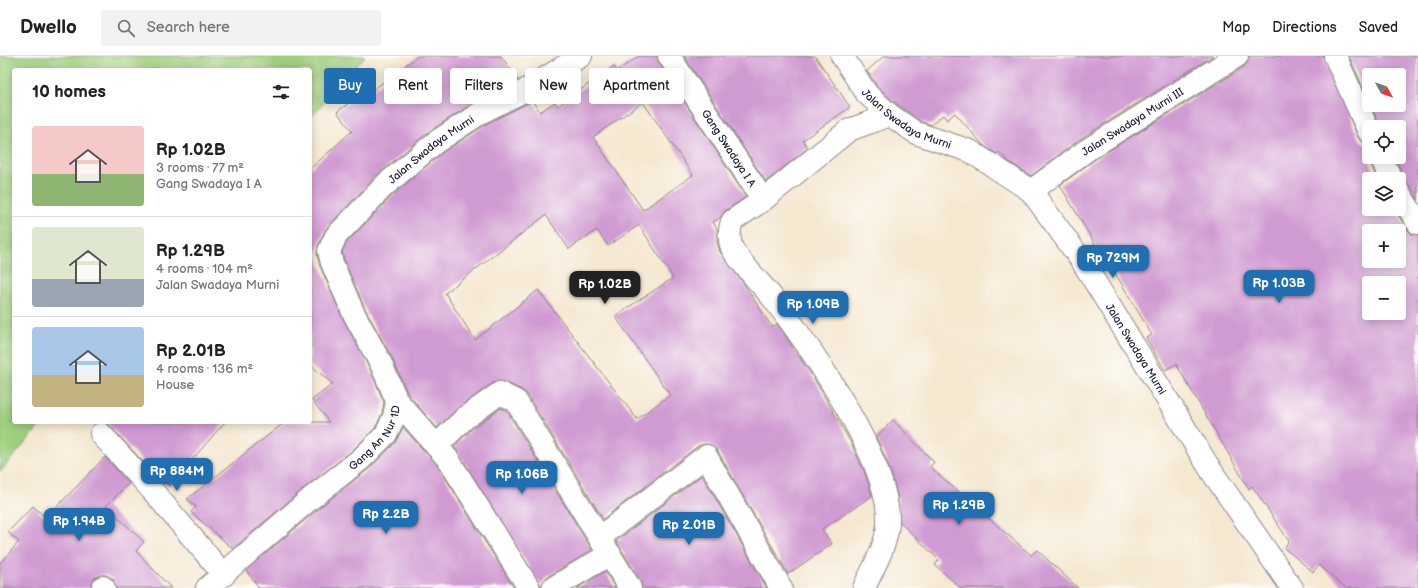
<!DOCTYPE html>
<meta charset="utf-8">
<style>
body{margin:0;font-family:"Balsamiq Sans",sans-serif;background:#f2f2f2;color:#222;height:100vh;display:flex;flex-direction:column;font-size:15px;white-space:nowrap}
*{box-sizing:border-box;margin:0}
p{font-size:13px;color:#767676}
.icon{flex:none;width:22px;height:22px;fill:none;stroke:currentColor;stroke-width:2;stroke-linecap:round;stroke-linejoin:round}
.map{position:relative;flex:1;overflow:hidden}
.side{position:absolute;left:12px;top:12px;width:300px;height:356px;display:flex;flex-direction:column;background:#fff;border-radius:4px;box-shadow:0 2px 10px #0003}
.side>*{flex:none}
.hud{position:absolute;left:324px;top:12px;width:380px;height:36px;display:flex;gap:8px}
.needle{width:26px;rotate:130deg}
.fabs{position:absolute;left:1362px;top:12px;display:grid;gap:8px}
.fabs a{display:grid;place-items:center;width:44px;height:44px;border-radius:4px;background:#fff;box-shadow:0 2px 10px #0003;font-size:20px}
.price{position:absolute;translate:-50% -34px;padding:0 9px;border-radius:8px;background:#1f6fb2;color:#fff;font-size:13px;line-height:26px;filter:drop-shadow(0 1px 2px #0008)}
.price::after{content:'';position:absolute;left:50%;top:24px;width:12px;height:9px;margin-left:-6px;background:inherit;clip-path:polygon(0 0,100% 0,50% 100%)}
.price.current{background:#222;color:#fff}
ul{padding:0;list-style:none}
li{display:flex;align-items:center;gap:12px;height:100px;padding:0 20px}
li+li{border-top:1px solid #e0e0e0}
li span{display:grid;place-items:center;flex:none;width:112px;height:80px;border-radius:4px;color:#555}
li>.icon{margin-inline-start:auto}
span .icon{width:48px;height:48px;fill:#fffc;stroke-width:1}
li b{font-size:17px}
h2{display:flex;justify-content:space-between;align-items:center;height:48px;padding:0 20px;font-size:17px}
.chip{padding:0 14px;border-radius:4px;background:#fff;box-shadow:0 2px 10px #0003;font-size:14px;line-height:36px}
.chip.current{background:#1f6fb2;color:#fff}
header{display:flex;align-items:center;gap:24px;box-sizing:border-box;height:56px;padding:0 20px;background:#fff;border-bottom:1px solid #e0e0e0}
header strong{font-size:19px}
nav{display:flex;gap:22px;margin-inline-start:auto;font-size:14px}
.search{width:280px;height:36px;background:#f2f2f2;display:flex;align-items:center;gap:10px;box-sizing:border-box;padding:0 14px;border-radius:4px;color:#767676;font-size:15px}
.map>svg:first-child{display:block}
.green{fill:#9ecf7e;stroke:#60785c}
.building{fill:#d09ad2;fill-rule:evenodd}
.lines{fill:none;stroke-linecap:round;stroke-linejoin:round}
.minor-casing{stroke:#8c8586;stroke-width:24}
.minor{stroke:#fff;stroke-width:22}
.labels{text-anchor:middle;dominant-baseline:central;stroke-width:4;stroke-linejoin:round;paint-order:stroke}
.street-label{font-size:11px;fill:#22223b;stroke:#fdfcf7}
</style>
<header>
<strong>Dwello</strong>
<div class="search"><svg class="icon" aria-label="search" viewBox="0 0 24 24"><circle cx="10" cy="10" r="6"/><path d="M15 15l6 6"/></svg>Search here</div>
<nav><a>Map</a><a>Directions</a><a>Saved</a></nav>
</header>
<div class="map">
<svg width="1418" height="532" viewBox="0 0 1418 532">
<rect width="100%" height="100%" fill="#fdfcf7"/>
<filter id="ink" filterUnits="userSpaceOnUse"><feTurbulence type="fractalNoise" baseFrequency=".025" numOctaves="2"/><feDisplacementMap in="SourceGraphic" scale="8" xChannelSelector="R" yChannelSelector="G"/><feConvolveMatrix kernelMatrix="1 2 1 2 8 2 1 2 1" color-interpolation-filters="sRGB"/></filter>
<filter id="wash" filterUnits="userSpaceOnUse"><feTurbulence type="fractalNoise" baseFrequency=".012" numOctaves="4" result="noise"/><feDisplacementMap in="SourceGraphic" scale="16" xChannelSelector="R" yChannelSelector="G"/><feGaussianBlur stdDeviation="0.9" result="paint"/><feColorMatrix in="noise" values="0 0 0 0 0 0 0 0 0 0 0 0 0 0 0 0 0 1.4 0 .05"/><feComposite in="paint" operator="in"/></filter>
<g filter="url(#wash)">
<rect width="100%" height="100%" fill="#f5e8d1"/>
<!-- green -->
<path class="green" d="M0 0H365L310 62V14H14V366H43L0 416Z"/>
<g id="blocks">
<!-- building -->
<path class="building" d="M418 0H501L518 24 475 46 428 76 376 120 325 174 318 190 317 198 320 210 342 261 370 313 384 346 382 357 376 371 353 394 302 434 233 493 191 456 196 451 187 443 285 366H329L312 344 333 328 310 309V113L352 75 337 56 363 36 365 40Z
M639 0H657L659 7 746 141 725 155 720 162 713 166 717 173V186L720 196 744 228 772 271 777 268 815 324 851 387 865 417 872 440 822 473 832 488 788 518 717 394 711 389 705 388 698 390 603 463 527 338 522 334 505 326 499 325 493 327 458 352 437 372 408 338 392 302 364 251 344 203 342 196 346 187 394 138 443 96 488 67 532 45 540 56 555 46 558 50 614 10 617 15ZM643 46 693 119 643 154 593 81ZM546 159 569 193 597 174 608 190 639 169 673 222 615 260 670 339 637 363 538 234 475 284 445 237Z
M684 0H815L850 51 803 84 808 92 766 126Z
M884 0H1213L1080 83 1031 120 1009 106 999 96 997 98 984 90 955 57 947 64 943 59 931 69 922 66 898 49 877 30 867 15Z
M1249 0H1323L1358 81 1362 86 1369 88 1370 106 1377 123H1369V153H1394L1408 174 1412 178 1418 179V532H1346L1319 509 1313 516 1284 492 1289 485 1252 430 1249 433 1176 308 1165 314 1146 282 1152 279 1105 200 1103 202 1060 129 1094 104 1244 11 1248 6ZM1369 175H1399V205H1369ZM1369 227H1399V257H1369Z
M1349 0H1418V144L1410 130 1403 125 1402 118 1395 101H1399V71H1380L1371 49H1399V19H1369V45Z
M501 352 507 355 592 494 547 521 541 530 454 390 473 372Z
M893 364 934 406 930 411 1031 499 1037 494 1078 532H961L935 509 939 504 900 466 897 438 888 408 876 381Z
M104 366H225L169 430 155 419 110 370Z
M403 371 438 410 514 532H259L246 514 318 453 370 412 395 387Z
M105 401 129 427 106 450 144 486 136 495 171 532H116L113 523 106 519H100L94 522 91 532H0V507L19 486 8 476 33 450 46 462Z
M702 419 767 532H642L641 525 616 485Z
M605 515 615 532H577Z"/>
</g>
</g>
<g filter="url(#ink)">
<use href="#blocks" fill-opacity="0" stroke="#8c8586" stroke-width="1"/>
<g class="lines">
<defs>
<g id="minor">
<path id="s1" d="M669 0 763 144"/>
<path id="s2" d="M842 0 867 38 890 59 916 77 970 95 1031 135 1082 205 1212 416 1292 532"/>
<path d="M1335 0 1369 76"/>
<path d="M1381 101 1391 123"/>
<path id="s3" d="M1031 135 1087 94 1237 0"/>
<path d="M1399 137 1418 167"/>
<path d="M397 345 448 403 529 532"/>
<path d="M101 378 152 434 224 519"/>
<path d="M436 390 465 362 500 337 516 345 630 532"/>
<path d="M600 481 706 400 781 532"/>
<path d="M103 531 104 532"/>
<path id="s4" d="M207 532 310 443 361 403 386 378 394 361 397 345 381 308 353 256 332 207 329 195 336 180 385 129 436 86 482 56 524 35 581 0"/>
<path d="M553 532 610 498"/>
<path d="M864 532C873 512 887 489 888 467 891 406 809 289 772 241 762 229 738 204 732 192 728 182 729 174 732 165L763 144 849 74 890 59"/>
</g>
</defs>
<!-- minor casing -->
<use href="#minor" class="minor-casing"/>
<!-- minor -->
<use href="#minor" class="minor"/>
</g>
</g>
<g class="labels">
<!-- street labels -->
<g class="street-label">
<text stroke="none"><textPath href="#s2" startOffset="93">Jalan Swadaya Murni</textPath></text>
<text stroke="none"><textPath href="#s3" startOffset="123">Jalan Swadaya Murni III</textPath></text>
<text stroke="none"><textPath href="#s1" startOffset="110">Gang Swadaya I A</textPath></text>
<text stroke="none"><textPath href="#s4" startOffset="582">Jalan Swadaya Murni</textPath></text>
<text stroke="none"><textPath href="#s2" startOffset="428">Jalan Swadaya Murni</textPath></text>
<text stroke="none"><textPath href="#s4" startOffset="227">Gang An Nur 1D</textPath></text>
</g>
</g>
</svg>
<div class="fabs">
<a><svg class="needle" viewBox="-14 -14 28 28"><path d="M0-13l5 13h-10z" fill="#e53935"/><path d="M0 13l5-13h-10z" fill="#767676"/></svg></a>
<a><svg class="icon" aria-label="locate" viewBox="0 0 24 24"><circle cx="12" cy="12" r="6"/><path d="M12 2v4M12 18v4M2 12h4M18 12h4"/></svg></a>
<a><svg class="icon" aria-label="layers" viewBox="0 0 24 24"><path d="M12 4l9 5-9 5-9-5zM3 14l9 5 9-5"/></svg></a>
<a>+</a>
<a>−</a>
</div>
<b class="price" style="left:1113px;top:223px">Rp 729M</b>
<b class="price" style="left:1279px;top:248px">Rp 1.03B</b>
<b class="price current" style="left:605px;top:249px">Rp 1.02B</b>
<b class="price" style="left:813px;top:269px">Rp 1.09B</b>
<b class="price" style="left:177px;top:436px">Rp 884M</b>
<b class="price" style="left:522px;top:439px">Rp 1.06B</b>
<b class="price" style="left:959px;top:470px">Rp 1.29B</b>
<b class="price" style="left:386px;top:479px">Rp 2.2B</b>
<b class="price" style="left:79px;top:486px">Rp 1.94B</b>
<b class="price" style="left:689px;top:490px">Rp 2.01B</b>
<div class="hud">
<a class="chip current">Buy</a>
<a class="chip">Rent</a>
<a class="chip">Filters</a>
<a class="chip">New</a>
<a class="chip">Apartment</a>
</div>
<section class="side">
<h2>10 homes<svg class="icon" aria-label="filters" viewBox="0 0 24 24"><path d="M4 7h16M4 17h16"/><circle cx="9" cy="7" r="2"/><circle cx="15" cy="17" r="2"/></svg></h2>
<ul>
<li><span style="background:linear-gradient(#f6c9c9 60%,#8fb573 0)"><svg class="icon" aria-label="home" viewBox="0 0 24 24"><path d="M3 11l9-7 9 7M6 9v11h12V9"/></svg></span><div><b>Rp 1.02B</b><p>3 rooms · 77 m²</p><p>Gang Swadaya I A</p></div></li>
<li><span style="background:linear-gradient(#dfe7d0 65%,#9aa5b1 0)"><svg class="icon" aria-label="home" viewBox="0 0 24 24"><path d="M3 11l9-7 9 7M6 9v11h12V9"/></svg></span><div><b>Rp 1.29B</b><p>4 rooms · 104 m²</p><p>Jalan Swadaya Murni</p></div></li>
<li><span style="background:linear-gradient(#a9c7e8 60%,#c2b280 0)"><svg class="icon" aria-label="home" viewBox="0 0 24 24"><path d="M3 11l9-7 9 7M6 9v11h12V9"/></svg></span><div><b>Rp 2.01B</b><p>4 rooms · 136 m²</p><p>House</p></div></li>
</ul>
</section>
</div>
